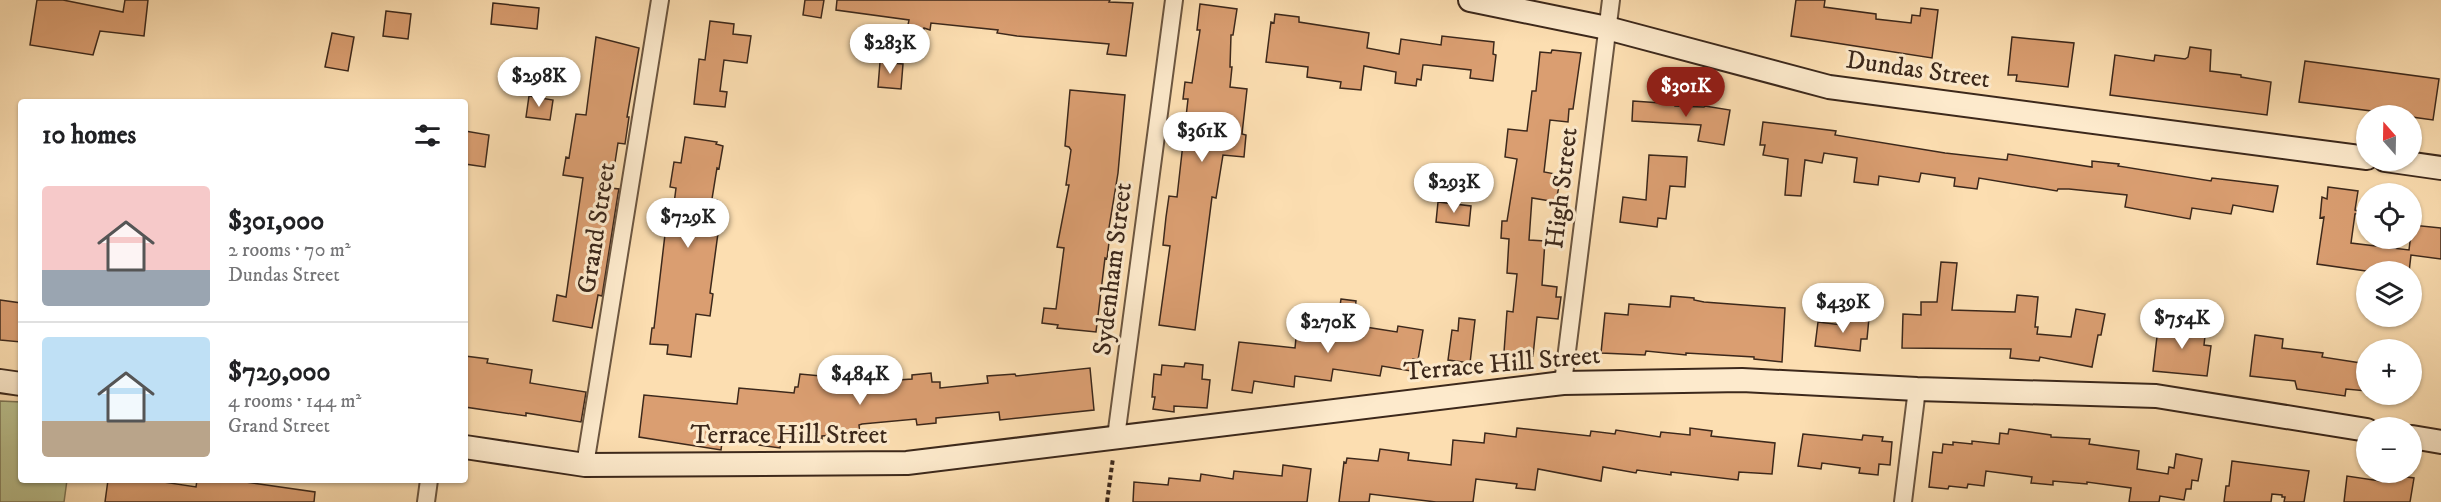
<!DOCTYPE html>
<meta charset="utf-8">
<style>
body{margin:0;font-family:"IM FELL DW Pica",serif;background:#f6f6f6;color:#202124;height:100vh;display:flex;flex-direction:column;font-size:22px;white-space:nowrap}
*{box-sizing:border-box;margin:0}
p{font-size:20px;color:#757577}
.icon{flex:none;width:33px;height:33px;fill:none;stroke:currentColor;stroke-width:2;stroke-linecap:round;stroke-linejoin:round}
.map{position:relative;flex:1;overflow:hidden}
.drawer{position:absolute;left:18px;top:99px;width:450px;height:384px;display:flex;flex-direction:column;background:#fff;border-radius:6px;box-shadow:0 2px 4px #0004}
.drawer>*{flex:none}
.needle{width:39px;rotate:340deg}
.tools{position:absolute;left:2356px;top:105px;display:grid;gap:12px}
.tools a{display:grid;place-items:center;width:66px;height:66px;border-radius:50%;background:#fff;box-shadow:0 2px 4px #0004;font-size:30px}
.price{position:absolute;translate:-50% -51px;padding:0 14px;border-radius:21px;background:#fff;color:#222;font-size:20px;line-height:39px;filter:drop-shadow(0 2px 3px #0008)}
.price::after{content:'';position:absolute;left:50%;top:36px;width:18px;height:14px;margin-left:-9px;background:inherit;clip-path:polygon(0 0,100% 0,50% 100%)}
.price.current{background:#8f2418;color:#fff}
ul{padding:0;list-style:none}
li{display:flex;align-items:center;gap:18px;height:150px;padding:0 24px}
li+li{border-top:2px solid #e0e0e0}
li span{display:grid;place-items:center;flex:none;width:168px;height:120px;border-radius:6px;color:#555}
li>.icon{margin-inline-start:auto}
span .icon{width:72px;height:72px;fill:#fffc;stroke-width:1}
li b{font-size:26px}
h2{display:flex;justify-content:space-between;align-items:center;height:72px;padding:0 24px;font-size:26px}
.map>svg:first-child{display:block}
.green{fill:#bbc28f;stroke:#7c7555;stroke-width:1.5}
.building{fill:#da9e71;stroke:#3c281b;stroke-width:1.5}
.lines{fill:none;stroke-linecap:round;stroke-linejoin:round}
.street-casing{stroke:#6c5640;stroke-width:20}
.secondary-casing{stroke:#3c281b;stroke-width:26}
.path{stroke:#3c281b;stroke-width:4;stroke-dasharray:4.5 3;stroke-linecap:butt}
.street{stroke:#fdeacc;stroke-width:16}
.secondary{stroke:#fdeacc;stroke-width:22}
.labels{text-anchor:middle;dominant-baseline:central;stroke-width:6;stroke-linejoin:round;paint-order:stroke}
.street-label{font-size:26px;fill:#3c281b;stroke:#fdeacc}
</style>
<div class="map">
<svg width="2441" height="502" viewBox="0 0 2441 502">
<rect width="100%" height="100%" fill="#fcdeb1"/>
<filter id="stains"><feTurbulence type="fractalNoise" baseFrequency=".00333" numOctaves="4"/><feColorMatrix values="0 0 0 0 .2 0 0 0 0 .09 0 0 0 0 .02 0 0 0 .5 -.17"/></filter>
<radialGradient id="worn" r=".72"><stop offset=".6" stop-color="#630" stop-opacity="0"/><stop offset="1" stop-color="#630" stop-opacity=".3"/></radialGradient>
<!-- green -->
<path class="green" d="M0 401 21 402V480H67L64 502H0Z"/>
<!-- building -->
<path class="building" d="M37 0H63L123 12 125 0H148L144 36 100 31 93 55 30 45Z
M805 0H824L821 18 803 15Z
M837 0H1110L1109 2 1133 3 1126 56 1107 54 1109 44 1017 36 997 33 998 30 931 23 930 30 924 28 923 33 907 30 909 20 836 10Z
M1796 0H1825L1824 7 1876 14V19L1911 23 1912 15 1920 16 1921 8 1938 10 1932 58 1791 36Z
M493 3 539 8 537 29 491 24Z
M1200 4 1237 9 1233 35H1231L1230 67H1232L1230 87 1247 89 1242 134 1246 135 1244 157 1223 155 1216 198 1212 197 1195 330 1159 325 1170 246 1163 245 1166 217 1169 196 1177 197 1188 99H1183L1185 82 1192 83 1200 30H1197Z
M386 11 411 14 408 39 383 36Z
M1275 14 1299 17V22L1369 33 1367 48 1399 54 1401 39 1441 45 1442 36 1494 42 1493 54 1496 55 1493 81 1470 78 1471 70 1426 65H1423L1421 80 1417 79 1416 86 1395 83 1396 72 1364 66 1361 90 1340 88 1341 82 1307 77 1308 67 1266 62 1271 22 1274 23Z
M710 21 734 24 733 34 751 36 747 63 724 60 720 91 727 92 725 107 694 104 699 59 705 60Z
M332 33 354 37 348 71 325 67Z
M596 37 639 48 627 117H629L625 144 618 143 611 188 619 189 618 194 602 296 598 295 592 328 553 321 557 295 566 297 583 178 563 175 566 157 569 158 576 114 586 115Z
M2012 37 2074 43 2068 87 2016 81 2017 75H2008Z
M2190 47 2211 50 2210 71 2241 75V77L2271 82 2267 115 2110 95 2115 55 2154 61 2155 55 2185 59 2188 57Z
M1552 50 1581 53 1573 109H1569L1568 122 1550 120 1544 172 1561 175 1556 202 1532 198 1529 240 1545 241 1542 285 1557 287 1556 297H1561L1558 319 1537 317 1533 356 1504 352 1507 311 1513 312 1517 274 1507 273 1509 239 1501 238 1502 221H1507L1517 159 1505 157 1508 129 1527 131 1532 91H1536L1540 52 1551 53Z
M2305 61 2439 79 2433 120 2412 117V116L2299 102Z
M880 62 903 64 901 89 878 87Z
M1070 90 1125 95 1118 173 1108 234H1110L1107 259 1105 258 1096 332 1057 328 1058 325 1042 323 1044 308 1056 309 1064 248 1057 247 1069 185H1066L1071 150 1069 147 1065 146Z
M529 96 553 100 550 120 526 117Z
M1633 101 1675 104V106L1704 107 1705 106 1730 110 1724 145 1698 141 1701 125 1632 121Z
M1763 122 1836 131 1835 135 1945 153 2007 160 2008 154 2092 167V161L2119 164 2118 166 2211 181 2212 178 2278 186 2273 212 2233 205 2231 214 2192 208 2190 219 2125 207 2127 195 2069 189H2058L2057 191 1979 178 1977 189 1954 186 1955 178 1921 173 1919 182 1879 176 1878 185 1854 182 1857 158 1824 153 1822 163 1805 160 1801 196 1785 195 1788 159 1763 155 1765 145H1760Z
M465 131 489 135 485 167 465 164Z
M685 137 717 142 716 144 723 146 719 169 717 168 712 199 717 200 713 232 718 233 710 293 713 294 710 316 696 314 691 357 667 354 668 345 650 344 652 328H654L666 226 671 227 676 188 670 187 674 162 681 163Z
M1649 155 1687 157 1685 187 1670 186 1666 219 1658 218 1657 227 1620 222 1623 197 1646 200Z
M2328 187 2358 191 2355 210 2362 213 2355 214 2351 243 2409 250 2412 225 2441 228V259L2411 255 2409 272H2373L2317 264 2324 217 2320 218 2322 197 2327 199Z
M1438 202 1471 206 1469 226 1436 222Z
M1941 262 1957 263 1952 310 2015 312 2017 295 2038 297 2035 327H2038L2037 334 2071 337 2076 309 2105 314 2101 335H2098L2092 367 2040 357 2039 361 2010 358 2011 349 1902 348 1903 314 1921 315V302H1937Z
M1671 296 1694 298V300L1704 302 1785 308 1782 362 1754 359V357L1686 353V355L1646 351 1645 355 1601 353 1605 313 1628 315 1629 304 1670 307Z
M1341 299 1356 301 1353 325 1397 332 1398 326 1423 330 1418 360 1413 359 1411 371 1382 366 1380 376 1333 369 1331 381 1295 376 1294 387 1254 381 1252 393 1232 390 1239 342 1295 348 1296 338 1313 340 1314 335 1319 336 1321 324 1337 327Z
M0 300 21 303V342L0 340Z
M1843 315 1869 318 1867 339H1861L1860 351 1815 346 1818 322 1842 325Z
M1459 318 1475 320 1470 363 1448 360 1452 330 1458 331Z
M2167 321 2206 327 2204 345 2211 346 2207 376 2153 371 2158 328H2166Z
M2255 335 2283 339 2282 348 2323 353 2322 357 2367 364V391L2346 389 2345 396 2297 389 2295 381 2250 376Z
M465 356 488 359 487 363 532 370 530 383 586 392 581 422 526 413V416L465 407Z
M1185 363 1203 365 1202 379 1210 380 1207 408 1174 406V412L1153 409 1155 397H1152L1154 374 1161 375 1162 365 1184 367Z
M1090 368 1094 410 1000 420 999 412 936 418V423L917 425 916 419 862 424 859 425 860 433 822 436V439L782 436 780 448 759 445 761 433 724 429 721 450 639 437 644 395 737 404 739 388 794 393 795 387H798L800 374 854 379 855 383 912 379V375L931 373 932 382H940V388L988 383 987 376 1015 374 1016 376Z
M1517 428 1590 436 1591 431 1615 434 1616 430 1660 437 1661 432 1690 435V428L1712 431 1711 436 1775 443 1772 474 1739 472 1738 480 1671 472V475L1637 470 1636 473 1603 467 1601 481 1538 469 1535 490 1516 488 1517 484 1476 479 1473 502H1436L1370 494 1369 502H1339L1344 462 1346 463 1347 458 1378 461 1380 449 1409 453 1408 460 1451 465 1453 440 1484 443 1485 433 1516 437Z
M2009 429 2051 435V437L2090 439 2089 444 2139 451 2137 469 2168 474 2169 467 2174 468 2176 454 2202 459 2198 481 2192 480 2191 489H2186L2184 500 2160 496 2159 502H2129L2131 488 2087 482V484L2053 481V485L2031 483 2032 477 1986 471 1984 486 1968 484 1967 488 1949 486 1948 489 1929 487 1933 452 1942 453 1943 444 1953 445V442L1972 444V441L1999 444 2000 433 2008 434Z
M1803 434 1862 440 1863 435 1883 437 1882 441 1892 442 1890 465 1879 464 1878 475 1859 473 1860 468 1822 463 1821 469 1798 466Z
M2232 461 2309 471 2304 502H2284L2285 497H2282V495L2272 494 2271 502H2224L2226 486H2229Z
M1283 465 1311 469 1307 502H1133L1134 482 1168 485 1169 478 1200 481 1201 474 1233 479 1234 471 1282 476Z
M2392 475 2414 478 2410 502H2344L2347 476 2387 482 2391 481Z
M108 480H164L163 482 196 487 197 480H231L315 492 314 502H105Z"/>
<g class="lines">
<defs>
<path id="street" d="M1563 383 1611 0
M1116 437 1174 0
M585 465 660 0
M426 502 429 480
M1903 502 1917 389"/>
<path id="secondary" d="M1470 0 1607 28 1829 87 2367 158
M2385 160 2441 168
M0 381 21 384
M2412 437 2441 442
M465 447 585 465 907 463 1563 383 1742 380 1917 389 2156 396 2367 430"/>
</defs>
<!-- street casing -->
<use href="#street" class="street-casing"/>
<!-- secondary casing -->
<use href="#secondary" class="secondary-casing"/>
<!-- path -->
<path class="path" d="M1107 502 1113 458"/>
<!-- street -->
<use href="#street" class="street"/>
<!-- secondary -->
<use href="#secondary" class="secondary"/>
</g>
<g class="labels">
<!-- street labels -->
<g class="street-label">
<text transform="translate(1918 70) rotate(8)">Dundas Street</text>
<text transform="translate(1562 188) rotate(-83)">High Street</text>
<text transform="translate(597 228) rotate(-81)">Grand Street</text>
<text transform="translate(1113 269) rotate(-83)">Sydenham Street</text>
<text transform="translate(1502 364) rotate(-5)">Terrace Hill Street</text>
<text x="789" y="435">Terrace Hill Street</text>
</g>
</g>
<rect width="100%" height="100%" filter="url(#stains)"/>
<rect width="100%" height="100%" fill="url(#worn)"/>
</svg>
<div class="tools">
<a><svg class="needle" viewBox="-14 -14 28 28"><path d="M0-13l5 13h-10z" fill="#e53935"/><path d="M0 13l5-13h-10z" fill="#757577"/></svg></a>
<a><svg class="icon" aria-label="locate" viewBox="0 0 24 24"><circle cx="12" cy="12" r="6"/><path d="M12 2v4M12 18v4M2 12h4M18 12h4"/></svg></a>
<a><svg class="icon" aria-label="layers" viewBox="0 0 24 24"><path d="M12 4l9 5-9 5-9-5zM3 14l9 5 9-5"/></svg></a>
<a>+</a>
<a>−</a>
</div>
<b class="price" style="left:890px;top:75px">$283K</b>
<b class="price" style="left:539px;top:108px">$298K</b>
<b class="price current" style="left:1686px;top:118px">$301K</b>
<b class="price" style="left:1202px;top:163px">$361K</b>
<b class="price" style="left:1454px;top:214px">$293K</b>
<b class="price" style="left:688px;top:249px">$729K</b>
<b class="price" style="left:1843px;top:334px">$439K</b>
<b class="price" style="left:2182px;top:350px">$754K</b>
<b class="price" style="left:1328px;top:354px">$270K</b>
<b class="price" style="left:860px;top:406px">$484K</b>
<section class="drawer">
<h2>10 homes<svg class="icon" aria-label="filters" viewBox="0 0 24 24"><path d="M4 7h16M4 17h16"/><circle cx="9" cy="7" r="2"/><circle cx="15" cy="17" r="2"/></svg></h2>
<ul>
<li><span style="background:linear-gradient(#f6c9c9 70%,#9aa5b1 0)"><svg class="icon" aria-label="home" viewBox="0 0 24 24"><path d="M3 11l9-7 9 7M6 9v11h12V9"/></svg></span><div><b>$301,000</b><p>2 rooms · 70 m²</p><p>Dundas Street</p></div></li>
<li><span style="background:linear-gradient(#bfe0f5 70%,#b9a48a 0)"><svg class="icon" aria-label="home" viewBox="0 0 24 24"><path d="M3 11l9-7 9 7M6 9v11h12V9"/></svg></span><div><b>$729,000</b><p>4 rooms · 144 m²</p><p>Grand Street</p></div></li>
</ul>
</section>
</div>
